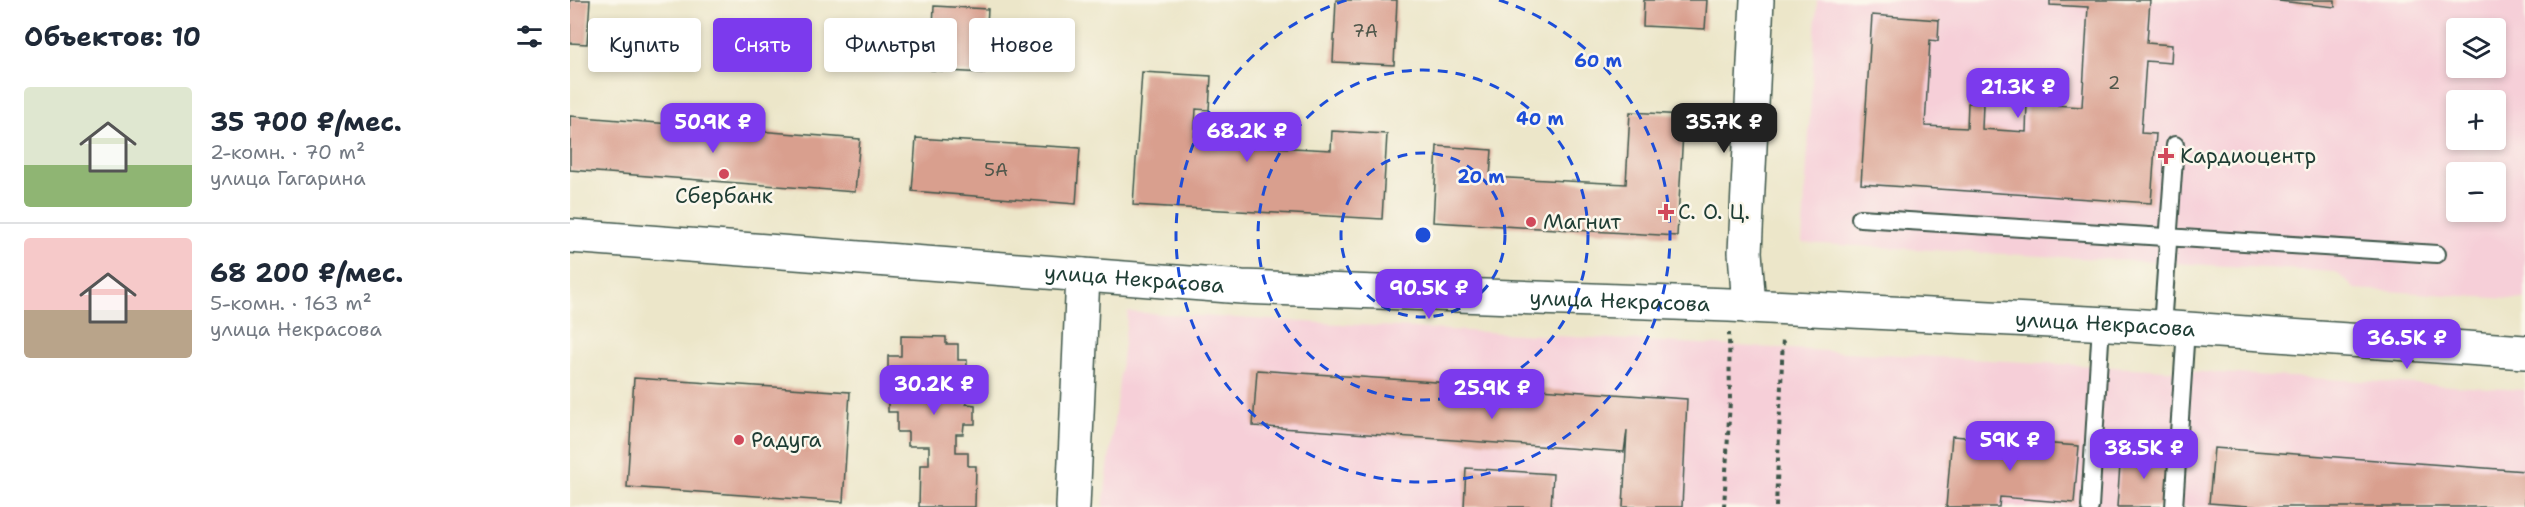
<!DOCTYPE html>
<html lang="ru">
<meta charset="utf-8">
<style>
body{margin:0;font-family:"Shantell Sans",sans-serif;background:#f6f6f7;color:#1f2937;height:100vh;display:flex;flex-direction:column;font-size:22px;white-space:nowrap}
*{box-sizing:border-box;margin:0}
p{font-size:20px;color:#747a83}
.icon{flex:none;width:33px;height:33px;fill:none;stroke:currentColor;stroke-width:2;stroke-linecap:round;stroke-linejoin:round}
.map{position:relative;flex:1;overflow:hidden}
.side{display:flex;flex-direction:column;background:#fff;width:570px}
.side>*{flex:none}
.guide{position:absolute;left:18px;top:18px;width:570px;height:54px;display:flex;gap:12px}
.buttons{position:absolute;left:1876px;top:18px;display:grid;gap:12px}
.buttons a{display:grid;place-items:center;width:60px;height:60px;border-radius:6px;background:#fff;box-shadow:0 3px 9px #0003;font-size:30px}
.price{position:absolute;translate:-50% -51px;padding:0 14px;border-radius:12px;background:#7c3aed;color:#fff;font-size:20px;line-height:39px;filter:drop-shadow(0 2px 3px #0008)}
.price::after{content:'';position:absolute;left:50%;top:36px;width:18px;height:14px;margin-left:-9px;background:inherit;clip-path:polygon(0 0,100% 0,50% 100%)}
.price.on{background:#222;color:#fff}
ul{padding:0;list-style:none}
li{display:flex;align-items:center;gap:18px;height:150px;padding:0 24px}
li+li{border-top:2px solid #e0e1e3}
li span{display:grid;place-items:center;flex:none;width:168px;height:120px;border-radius:6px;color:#555}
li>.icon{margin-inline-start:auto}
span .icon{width:72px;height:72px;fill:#fffc;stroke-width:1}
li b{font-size:26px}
h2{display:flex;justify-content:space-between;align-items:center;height:72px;padding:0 24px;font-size:26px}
.chip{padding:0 21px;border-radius:6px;background:#fff;box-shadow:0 3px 9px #0003;font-size:21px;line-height:54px}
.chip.on{background:#7c3aed;color:#fff}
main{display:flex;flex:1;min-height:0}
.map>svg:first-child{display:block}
.built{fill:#f6cfd8;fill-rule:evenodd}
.building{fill:#d99f8e}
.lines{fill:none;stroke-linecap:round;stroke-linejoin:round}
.lane-casing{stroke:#3e564a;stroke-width:20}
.street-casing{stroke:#3e564a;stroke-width:36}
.path{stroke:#3e564a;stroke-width:4;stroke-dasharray:4.5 4.5;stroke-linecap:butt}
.lane{stroke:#fff;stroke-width:16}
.street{stroke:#fff;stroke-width:33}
.ring{fill:none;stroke:#1d4ed8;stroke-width:3;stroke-dasharray:10 8}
.poi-dot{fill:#d1495b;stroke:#fbf7ec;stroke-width:2}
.labels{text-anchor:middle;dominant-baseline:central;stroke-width:5;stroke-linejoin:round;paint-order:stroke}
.number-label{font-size:18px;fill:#4e564a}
.poi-label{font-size:21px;fill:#1f3d34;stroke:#fbf7ec;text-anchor:start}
.street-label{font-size:21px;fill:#1f3d34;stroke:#fbf7ec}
.centre{fill:#1d4ed8;stroke:#fbf7ec;stroke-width:3}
.ring-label{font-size:18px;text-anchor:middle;font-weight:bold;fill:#1d4ed8;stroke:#fbf7ec;stroke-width:5;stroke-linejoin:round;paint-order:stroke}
</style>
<main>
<section class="side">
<h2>Объектов: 10<svg class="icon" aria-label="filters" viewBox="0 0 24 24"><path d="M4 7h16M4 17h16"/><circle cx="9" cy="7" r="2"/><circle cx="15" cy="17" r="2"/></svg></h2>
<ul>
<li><span style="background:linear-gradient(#dfe7d0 65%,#8fb573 0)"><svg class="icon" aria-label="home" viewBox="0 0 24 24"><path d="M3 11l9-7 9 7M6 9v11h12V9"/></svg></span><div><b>35 700 ₽/мес.</b><p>2-комн. · 70 m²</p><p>улица Гагарина</p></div></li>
<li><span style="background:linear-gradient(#f6c9c9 60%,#b9a48a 0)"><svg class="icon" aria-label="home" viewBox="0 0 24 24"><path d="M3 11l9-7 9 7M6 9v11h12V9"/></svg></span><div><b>68 200 ₽/мес.</b><p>5-комн. · 163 m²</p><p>улица Некрасова</p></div></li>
</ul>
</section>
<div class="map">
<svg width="1955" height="507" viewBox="0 0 1955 507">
<rect width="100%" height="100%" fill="#fbf7ec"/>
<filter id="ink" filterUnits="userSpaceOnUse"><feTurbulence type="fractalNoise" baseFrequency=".0167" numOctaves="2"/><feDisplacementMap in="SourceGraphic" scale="12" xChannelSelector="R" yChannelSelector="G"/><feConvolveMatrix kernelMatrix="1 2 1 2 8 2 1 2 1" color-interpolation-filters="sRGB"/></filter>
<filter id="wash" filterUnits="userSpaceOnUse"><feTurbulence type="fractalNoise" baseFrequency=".008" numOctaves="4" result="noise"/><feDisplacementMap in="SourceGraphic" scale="24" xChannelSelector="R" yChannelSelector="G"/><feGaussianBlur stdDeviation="1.35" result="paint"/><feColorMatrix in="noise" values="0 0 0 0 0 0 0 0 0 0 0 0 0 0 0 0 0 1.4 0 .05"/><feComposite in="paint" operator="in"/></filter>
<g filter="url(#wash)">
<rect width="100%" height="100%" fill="#ece6c9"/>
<!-- built -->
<path class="built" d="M1247 0H1955V300L1785 289 1766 272 1232 243ZM1887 28H1926V68H1887ZM1887 100H1926V140H1887ZM1887 172H1926V212H1887Z
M558 312 1955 390V507H533Z"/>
<g id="blocks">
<!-- building -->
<path class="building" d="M0 0H20L17 44 0 43Z
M766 0H827L824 65 763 62Z
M1074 0H1137L1135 29 1073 26Z
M1480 0H1580L1577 43 1602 45 1601 63 1576 61 1571 133 1586 134 1581 203 1291 184 1302 15 1369 20 1368 41 1360 40 1355 126 1397 128 1398 103H1413L1412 129 1456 132 1457 103 1512 107 1518 7 1480 5Z
M1699 0H1765V7Z
M364 6 418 9 414 73 361 70Z
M572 72 641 76 639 110 626 109 624 143 761 150 762 131 817 134 812 219 563 205Z
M1060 112 1114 115 1107 236 863 222 867 146 922 150 920 177 1056 184Z
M0 116 290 139 285 192 0 170Z
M346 138 510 148 506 204 342 191Z
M331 336 376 337V344H388V360H397L396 404 405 405V424H394L393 434H386V452H398V466H406L405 507H349L350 465H359V446H338V432H327V412H318V356H331Z
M687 370 1117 399 1112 507H1053L1057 430 1054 452 683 426Z
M64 378 280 392 273 502 57 487Z
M1382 436 1509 446 1504 503 1430 497 1429 507H1376Z
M1644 448 1955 471V507H1692L1639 503Z
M1551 451 1602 455 1599 507H1547Z
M896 468 983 474 981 507H894Z"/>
</g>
</g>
<g filter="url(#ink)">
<use href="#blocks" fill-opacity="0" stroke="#3e564a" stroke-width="1.5"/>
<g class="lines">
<defs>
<path id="lane" d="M1290 218 1867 254
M1592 327 1605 145
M1520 507 1531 324
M1604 507 1616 329"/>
<g id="street">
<path id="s1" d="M0 236 672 287 1159 305 1559 325 1955 352"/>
<path d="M1179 307 1175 252 1187 0"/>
<path d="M503 507 513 275"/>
</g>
</defs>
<!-- lane casing -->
<use href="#lane" class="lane-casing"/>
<!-- street casing -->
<use href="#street" class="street-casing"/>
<!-- path -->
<path class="path" d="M1154 507 1160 400 1159 333
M1206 507 1213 337"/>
<!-- lane -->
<use href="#lane" class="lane"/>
<!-- street -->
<use href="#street" class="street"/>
</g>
</g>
<!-- distance rings -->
<g class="ring">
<circle cx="853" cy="235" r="82"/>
<circle cx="853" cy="235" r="165"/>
<path d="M929 0A247 247 0 1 1 777 0"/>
</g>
<!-- markers -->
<g class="poi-dot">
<path d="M1593 147h6v6h6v6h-6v6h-6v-6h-6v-6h6z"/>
<circle cx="154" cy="174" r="6"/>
<path d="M1093 203h6v6h6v6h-6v6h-6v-6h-6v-6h6z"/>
<circle cx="961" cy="222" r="6"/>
<circle cx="169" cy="440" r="6"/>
</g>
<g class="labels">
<!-- number labels -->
<g class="number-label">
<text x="795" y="31">7А</text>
<text x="1544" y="83">2</text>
<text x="426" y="170">5А</text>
</g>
<!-- poi labels -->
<g class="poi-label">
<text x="1610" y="156">Кардиоцентр</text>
<text x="154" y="196" text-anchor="middle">Сбербанк</text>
<text x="1108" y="212">С. О. Ц.</text>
<text x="973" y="222">Магнит</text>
<text x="181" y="440">Радуга</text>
</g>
<!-- street labels -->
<g class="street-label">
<text stroke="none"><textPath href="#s1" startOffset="566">улица Некрасова</textPath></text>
<text stroke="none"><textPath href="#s1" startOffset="1052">улица Некрасова</textPath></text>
<text stroke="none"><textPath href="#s1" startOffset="1538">улица Некрасова</textPath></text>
</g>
</g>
<circle cx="853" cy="235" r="9" class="centre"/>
<g class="ring-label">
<text x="1028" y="67">60 m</text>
<text x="970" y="125">40 m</text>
<text x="911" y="183">20 m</text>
</g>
</svg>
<div class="buttons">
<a><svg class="icon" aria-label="layers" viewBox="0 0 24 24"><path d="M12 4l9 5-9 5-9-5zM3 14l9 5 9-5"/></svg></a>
<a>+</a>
<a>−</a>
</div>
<b class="price" style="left:1448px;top:119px">21.3K ₽</b>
<b class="price" style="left:143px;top:154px">50.9K ₽</b>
<b class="price on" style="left:1154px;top:154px">35.7K ₽</b>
<b class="price" style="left:677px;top:163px">68.2K ₽</b>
<b class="price" style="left:859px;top:320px">90.5K ₽</b>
<b class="price" style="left:1837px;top:370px">36.5K ₽</b>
<b class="price" style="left:364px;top:416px">30.2K ₽</b>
<b class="price" style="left:922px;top:420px">25.9K ₽</b>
<b class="price" style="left:1440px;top:472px">59K ₽</b>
<b class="price" style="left:1574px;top:480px">38.5K ₽</b>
<div class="guide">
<a class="chip">Купить</a>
<a class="chip on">Снять</a>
<a class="chip">Фильтры</a>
<a class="chip">Новое</a>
</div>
</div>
</main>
